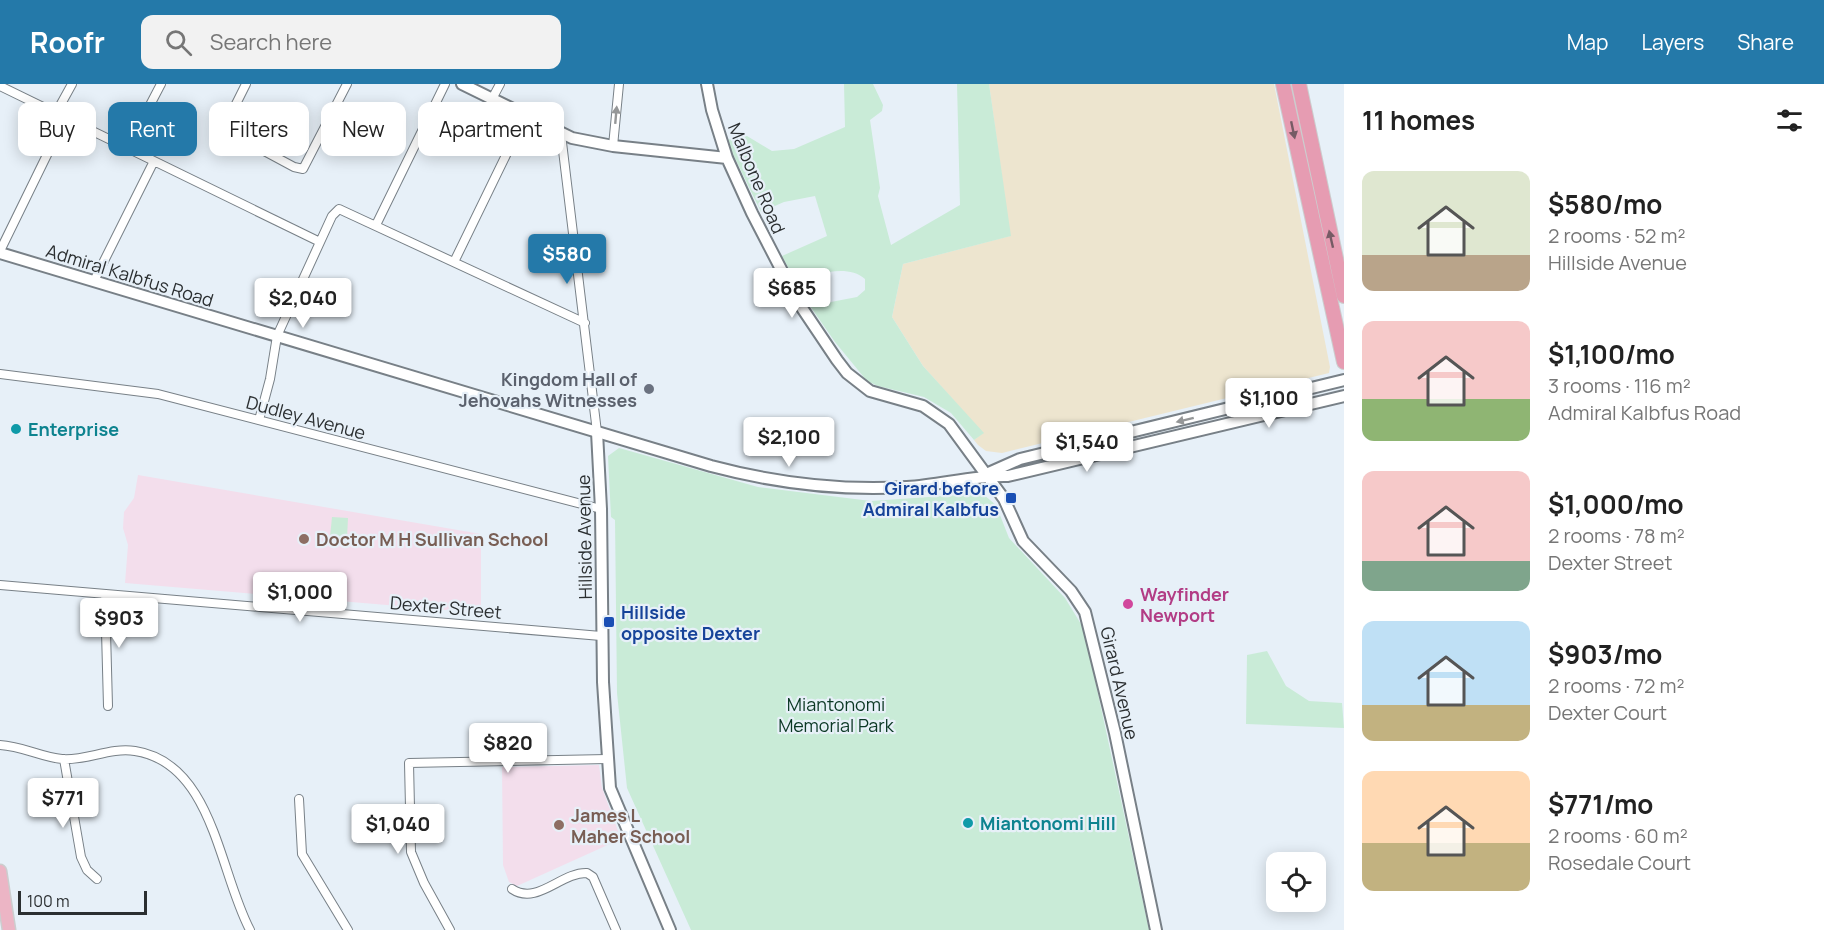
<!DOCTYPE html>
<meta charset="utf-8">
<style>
body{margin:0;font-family:Manrope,sans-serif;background:#f2f2f2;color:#222;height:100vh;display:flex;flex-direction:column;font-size:22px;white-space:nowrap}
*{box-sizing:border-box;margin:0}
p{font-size:20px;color:#767676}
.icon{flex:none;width:33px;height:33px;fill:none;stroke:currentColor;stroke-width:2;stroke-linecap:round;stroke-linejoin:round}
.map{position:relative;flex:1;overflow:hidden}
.sheet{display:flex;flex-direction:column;background:#fff;width:480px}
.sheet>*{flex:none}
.top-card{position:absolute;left:18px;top:18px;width:570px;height:54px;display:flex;gap:12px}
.controls{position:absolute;left:1266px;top:768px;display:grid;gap:12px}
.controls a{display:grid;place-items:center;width:60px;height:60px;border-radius:12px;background:#fff;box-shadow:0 3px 15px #0003;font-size:30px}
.scale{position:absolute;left:18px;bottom:15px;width:129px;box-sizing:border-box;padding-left:6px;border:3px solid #2b2f31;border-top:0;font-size:16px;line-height:21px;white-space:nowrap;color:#2b2f31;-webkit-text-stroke:4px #e7f0f8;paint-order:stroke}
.price{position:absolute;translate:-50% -51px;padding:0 14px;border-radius:6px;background:#fff;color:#222;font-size:20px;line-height:39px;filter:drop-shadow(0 2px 3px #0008)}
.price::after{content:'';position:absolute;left:50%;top:36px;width:18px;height:14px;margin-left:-9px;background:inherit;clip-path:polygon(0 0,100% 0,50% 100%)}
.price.active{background:#2479a9;color:#fff}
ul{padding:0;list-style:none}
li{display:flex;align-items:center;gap:18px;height:150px;padding:0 18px}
li span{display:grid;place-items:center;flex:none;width:168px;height:120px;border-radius:12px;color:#555}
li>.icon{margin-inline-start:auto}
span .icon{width:72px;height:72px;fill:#fffc;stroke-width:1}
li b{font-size:26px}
h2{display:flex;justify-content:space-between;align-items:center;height:72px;padding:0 18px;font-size:26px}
.tag{padding:0 21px;border-radius:12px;background:#fff;box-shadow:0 3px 15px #0003;font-size:21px;line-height:54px}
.tag.active{background:#2479a9;color:#fff}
header{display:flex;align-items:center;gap:36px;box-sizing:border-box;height:84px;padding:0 30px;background:#2479a9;color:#fff}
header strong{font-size:28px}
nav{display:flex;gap:33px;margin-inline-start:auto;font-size:21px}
.search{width:420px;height:54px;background:#f2f2f2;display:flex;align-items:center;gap:15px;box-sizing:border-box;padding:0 21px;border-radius:12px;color:#767676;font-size:22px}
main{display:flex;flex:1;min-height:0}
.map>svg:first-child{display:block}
.industrial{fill:#ede5cf}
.education{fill:#f3deec}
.green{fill:#c9ebd7}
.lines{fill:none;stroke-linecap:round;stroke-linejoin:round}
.minor-casing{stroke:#788087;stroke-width:10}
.tertiary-casing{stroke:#788087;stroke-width:14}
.secondary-casing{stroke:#788087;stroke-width:14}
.primary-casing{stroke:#cccdce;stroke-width:15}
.trunk-casing{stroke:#cccdce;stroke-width:16}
.minor{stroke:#fff;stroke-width:8}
.tertiary{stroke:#fff;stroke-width:10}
.secondary{stroke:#fff;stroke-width:10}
.primary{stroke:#ecb5c5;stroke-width:12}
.trunk{stroke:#e69cb2;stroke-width:14}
.oneway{fill:#959798}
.oneway2{fill:#765b65}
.worship-dot{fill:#6b7280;stroke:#e7f0f8;stroke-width:2}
.culture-dot{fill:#0f9aa8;stroke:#e7f0f8;stroke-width:2}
.transit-dot{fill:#1a4fb4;stroke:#e7f0f8;stroke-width:2}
.education-dot{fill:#8d6e63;stroke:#e7f0f8;stroke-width:2}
.hotel-dot{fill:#d1479c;stroke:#e7f0f8;stroke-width:2}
.labels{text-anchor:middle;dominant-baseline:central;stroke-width:4.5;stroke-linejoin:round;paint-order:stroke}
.street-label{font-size:18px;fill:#2b2f31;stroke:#e7f0f8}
.worship-label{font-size:18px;font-weight:bold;fill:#5b616d;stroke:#e7f0f8;text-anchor:end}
.culture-label{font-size:18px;font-weight:bold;fill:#0d838f;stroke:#e7f0f8;text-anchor:start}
.transit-label{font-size:18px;font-weight:bold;fill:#164399;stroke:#e7f0f8;text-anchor:end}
.education-label{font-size:18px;font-weight:bold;fill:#785e54;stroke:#e7f0f8;text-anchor:start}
.hotel-label{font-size:18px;font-weight:bold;fill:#b23c85;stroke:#e7f0f8;text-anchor:start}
.park-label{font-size:18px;fill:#0b3824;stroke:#e7f0f8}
</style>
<header>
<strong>Roofr</strong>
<div class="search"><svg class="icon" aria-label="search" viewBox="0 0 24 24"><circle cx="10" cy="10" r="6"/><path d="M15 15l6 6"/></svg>Search here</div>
<nav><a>Map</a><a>Layers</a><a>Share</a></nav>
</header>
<main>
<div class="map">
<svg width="1344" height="846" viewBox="0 0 1344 846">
<rect width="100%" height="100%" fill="#e7f0f8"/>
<!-- industrial -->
<path class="industrial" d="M989 0H1274L1330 283 1329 289 1002 369 986 367 978 361 974 356 983 349 923 282 892 233 903 180 1010 152Z"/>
<!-- education -->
<path class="education" d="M138 391 481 450V529L125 499 128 461 123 444 124 428 134 414Z
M599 681 602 704 621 755 517 802 509 798 503 781 502 683Z"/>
<!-- green -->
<path class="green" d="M844 0H873L883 21 882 27 870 36 880 104 878 112 891 161 960 121 957 0H989L1011 152 903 180 892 233 923 282 984 349 974 356 951 329 924 313 878 302 867 297 835 258 810 222 857 213 865 206V195C847 179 816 191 795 196L782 172 827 152 815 112 784 118 761 128 726 56 747 52 772 67 794 65 845 43Z
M619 364 758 403 871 417 972 410 984 411 996 421 1009 454 1065 514 1084 545 1149 846H691L627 704 617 609 615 436 611 433 608 372Z
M332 433 348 434 347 454 330 453Z
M1267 567 1286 602 1309 617 1342 619 1344 644 1246 640 1247 571Z"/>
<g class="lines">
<defs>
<path id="minor" d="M246 0 228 36 229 48 294 83 303 85 347 0
M0 2 320 158
M492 15 500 0
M56 29 72 0
M561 50 597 348
M613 62 619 0
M127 65 161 0
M376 141 445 0
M0 167 65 34
M454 178 525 32
M94 197 154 77
M0 290 158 310 601 425
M259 336 270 295 277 252 332 132 339 125 585 239
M0 501 601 552
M105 510 108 622
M0 661C22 662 41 673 62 675 86 677 110 663 135 667 213 679 219 788 250 846
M64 675 81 773 87 786 97 795
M299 715 302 770 348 846
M512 805C537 822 561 788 587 789L593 793 616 846
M450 846 424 799 411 768 409 679 607 675"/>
<path id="tertiary" d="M462 0 572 54 613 62 727 74
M707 0 712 26 727 74 752 129 798 218 837 276 847 289 870 307 923 322 949 340 1004 415 1023 457 1071 507 1085 528 1115 649 1156 846
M597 348 601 425 603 598 610 704 670 846"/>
<path id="secondary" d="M0 169 711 382C775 399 841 407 907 403 941 401 974 391 1008 392L1344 312
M984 391 1020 375 1344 296"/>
<path id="primary" d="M0 787 9 846"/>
<path id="trunk" d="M1283 0 1344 278
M1299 0 1344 212"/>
</defs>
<!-- minor casing -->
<use href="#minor" class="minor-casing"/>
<!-- tertiary casing -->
<use href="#tertiary" class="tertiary-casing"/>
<!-- secondary casing -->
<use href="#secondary" class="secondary-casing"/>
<!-- primary casing -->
<use href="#primary" class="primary-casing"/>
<!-- trunk casing -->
<use href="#trunk" class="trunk-casing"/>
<!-- minor -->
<use href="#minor" class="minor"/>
<!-- tertiary -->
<use href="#tertiary" class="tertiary"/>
<!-- secondary -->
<use href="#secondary" class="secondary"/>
<!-- primary -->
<use href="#primary" class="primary"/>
<!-- trunk -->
<use href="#trunk" class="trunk"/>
</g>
<!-- one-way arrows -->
<defs><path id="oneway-solid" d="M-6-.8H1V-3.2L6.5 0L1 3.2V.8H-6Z" transform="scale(1.5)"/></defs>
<g class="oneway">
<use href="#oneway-solid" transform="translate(616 31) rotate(-85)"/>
<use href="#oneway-solid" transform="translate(1185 336) rotate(166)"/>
</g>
<g class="oneway2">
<use href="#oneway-solid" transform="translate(1293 46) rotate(78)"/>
<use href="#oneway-solid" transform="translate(1331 155) rotate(-103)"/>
</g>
<!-- markers -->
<circle class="worship-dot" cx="649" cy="305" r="6"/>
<g class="culture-dot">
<circle cx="16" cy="345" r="6"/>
<circle cx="968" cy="739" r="6"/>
</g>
<g class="transit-dot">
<rect x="1005" y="408" width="12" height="12" rx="3"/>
<rect x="603" y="532" width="12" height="12" rx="3"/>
</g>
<g class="education-dot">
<circle cx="304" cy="455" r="6"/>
<circle cx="559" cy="741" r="6"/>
</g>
<circle class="hotel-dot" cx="1128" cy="520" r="6"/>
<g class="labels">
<!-- street labels -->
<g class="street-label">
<text transform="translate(757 94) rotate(67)">Malbone Road</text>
<text transform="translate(130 191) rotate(17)">Admiral Kalbfus Road</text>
<text transform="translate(306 333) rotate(15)">Dudley Avenue</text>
<text transform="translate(584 453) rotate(-91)">Hillside Avenue</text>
<text transform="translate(446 523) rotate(5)">Dexter Street</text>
<text transform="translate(1120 599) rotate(77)">Girard Avenue</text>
</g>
<!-- worship labels -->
<g class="worship-label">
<text x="637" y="295">Kingdom Hall of<tspan x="637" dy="21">Jehovahs Witnesses</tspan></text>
</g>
<!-- culture labels -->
<g class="culture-label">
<text x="28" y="345">Enterprise</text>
<text x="980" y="739">Miantonomi Hill</text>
</g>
<!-- transit labels -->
<g class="transit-label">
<text x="999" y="404">Girard before<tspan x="999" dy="21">Admiral Kalbfus</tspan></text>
<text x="621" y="528" text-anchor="start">Hillside<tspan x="621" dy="21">opposite Dexter</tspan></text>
</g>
<!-- education labels -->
<g class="education-label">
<text x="316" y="455">Doctor M H Sullivan School</text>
<text x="571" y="731">James L<tspan x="571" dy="21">Maher School</tspan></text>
</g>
<!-- hotel labels -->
<g class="hotel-label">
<text x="1140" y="510">Wayfinder<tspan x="1140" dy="21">Newport</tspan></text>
</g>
<!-- park labels -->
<g class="park-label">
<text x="836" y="620">Miantonomi<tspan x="836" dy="21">Memorial Park</tspan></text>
</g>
</g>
</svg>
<div class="controls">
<a><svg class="icon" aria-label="locate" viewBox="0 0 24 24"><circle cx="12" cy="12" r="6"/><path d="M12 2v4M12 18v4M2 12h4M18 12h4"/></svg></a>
</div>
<div class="scale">100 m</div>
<b class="price active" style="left:567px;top:201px">$580</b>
<b class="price" style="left:792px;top:235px">$685</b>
<b class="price" style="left:303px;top:245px">$2,040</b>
<b class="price" style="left:1269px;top:345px">$1,100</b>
<b class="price" style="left:789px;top:384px">$2,100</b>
<b class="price" style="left:1087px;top:389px">$1,540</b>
<b class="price" style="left:300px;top:539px">$1,000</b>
<b class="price" style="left:119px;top:565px">$903</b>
<b class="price" style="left:508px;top:690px">$820</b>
<b class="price" style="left:63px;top:745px">$771</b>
<b class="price" style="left:398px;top:771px">$1,040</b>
<div class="top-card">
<a class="tag">Buy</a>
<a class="tag active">Rent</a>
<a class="tag">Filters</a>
<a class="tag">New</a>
<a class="tag">Apartment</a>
</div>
</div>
<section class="sheet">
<h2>11 homes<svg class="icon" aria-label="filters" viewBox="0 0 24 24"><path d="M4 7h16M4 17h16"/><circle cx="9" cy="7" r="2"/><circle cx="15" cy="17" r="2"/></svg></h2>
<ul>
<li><span style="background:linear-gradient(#dfe7d0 70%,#b9a48a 0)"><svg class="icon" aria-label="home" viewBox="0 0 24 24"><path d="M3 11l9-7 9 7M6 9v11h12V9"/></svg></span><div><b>$580/mo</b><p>2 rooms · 52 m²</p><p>Hillside Avenue</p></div></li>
<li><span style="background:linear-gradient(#f6c9c9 65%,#8fb573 0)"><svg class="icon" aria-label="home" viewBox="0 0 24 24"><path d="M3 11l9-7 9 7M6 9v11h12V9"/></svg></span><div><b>$1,100/mo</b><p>3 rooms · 116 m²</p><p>Admiral Kalbfus Road</p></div></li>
<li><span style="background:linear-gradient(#f6c9c9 75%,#7fa58c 0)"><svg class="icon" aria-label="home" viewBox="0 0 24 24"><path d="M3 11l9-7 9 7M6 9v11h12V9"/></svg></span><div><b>$1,000/mo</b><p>2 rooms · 78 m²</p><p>Dexter Street</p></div></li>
<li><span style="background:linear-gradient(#bfe0f5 70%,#c2b280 0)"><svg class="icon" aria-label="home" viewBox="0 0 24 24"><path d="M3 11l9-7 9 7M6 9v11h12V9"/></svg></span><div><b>$903/mo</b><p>2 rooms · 72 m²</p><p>Dexter Court</p></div></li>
<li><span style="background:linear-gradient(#ffd9b3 60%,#c2b280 0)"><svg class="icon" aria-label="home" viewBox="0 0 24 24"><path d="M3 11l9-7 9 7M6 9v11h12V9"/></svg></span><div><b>$771/mo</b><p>2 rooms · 60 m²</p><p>Rosedale Court</p></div></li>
</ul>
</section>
</main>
